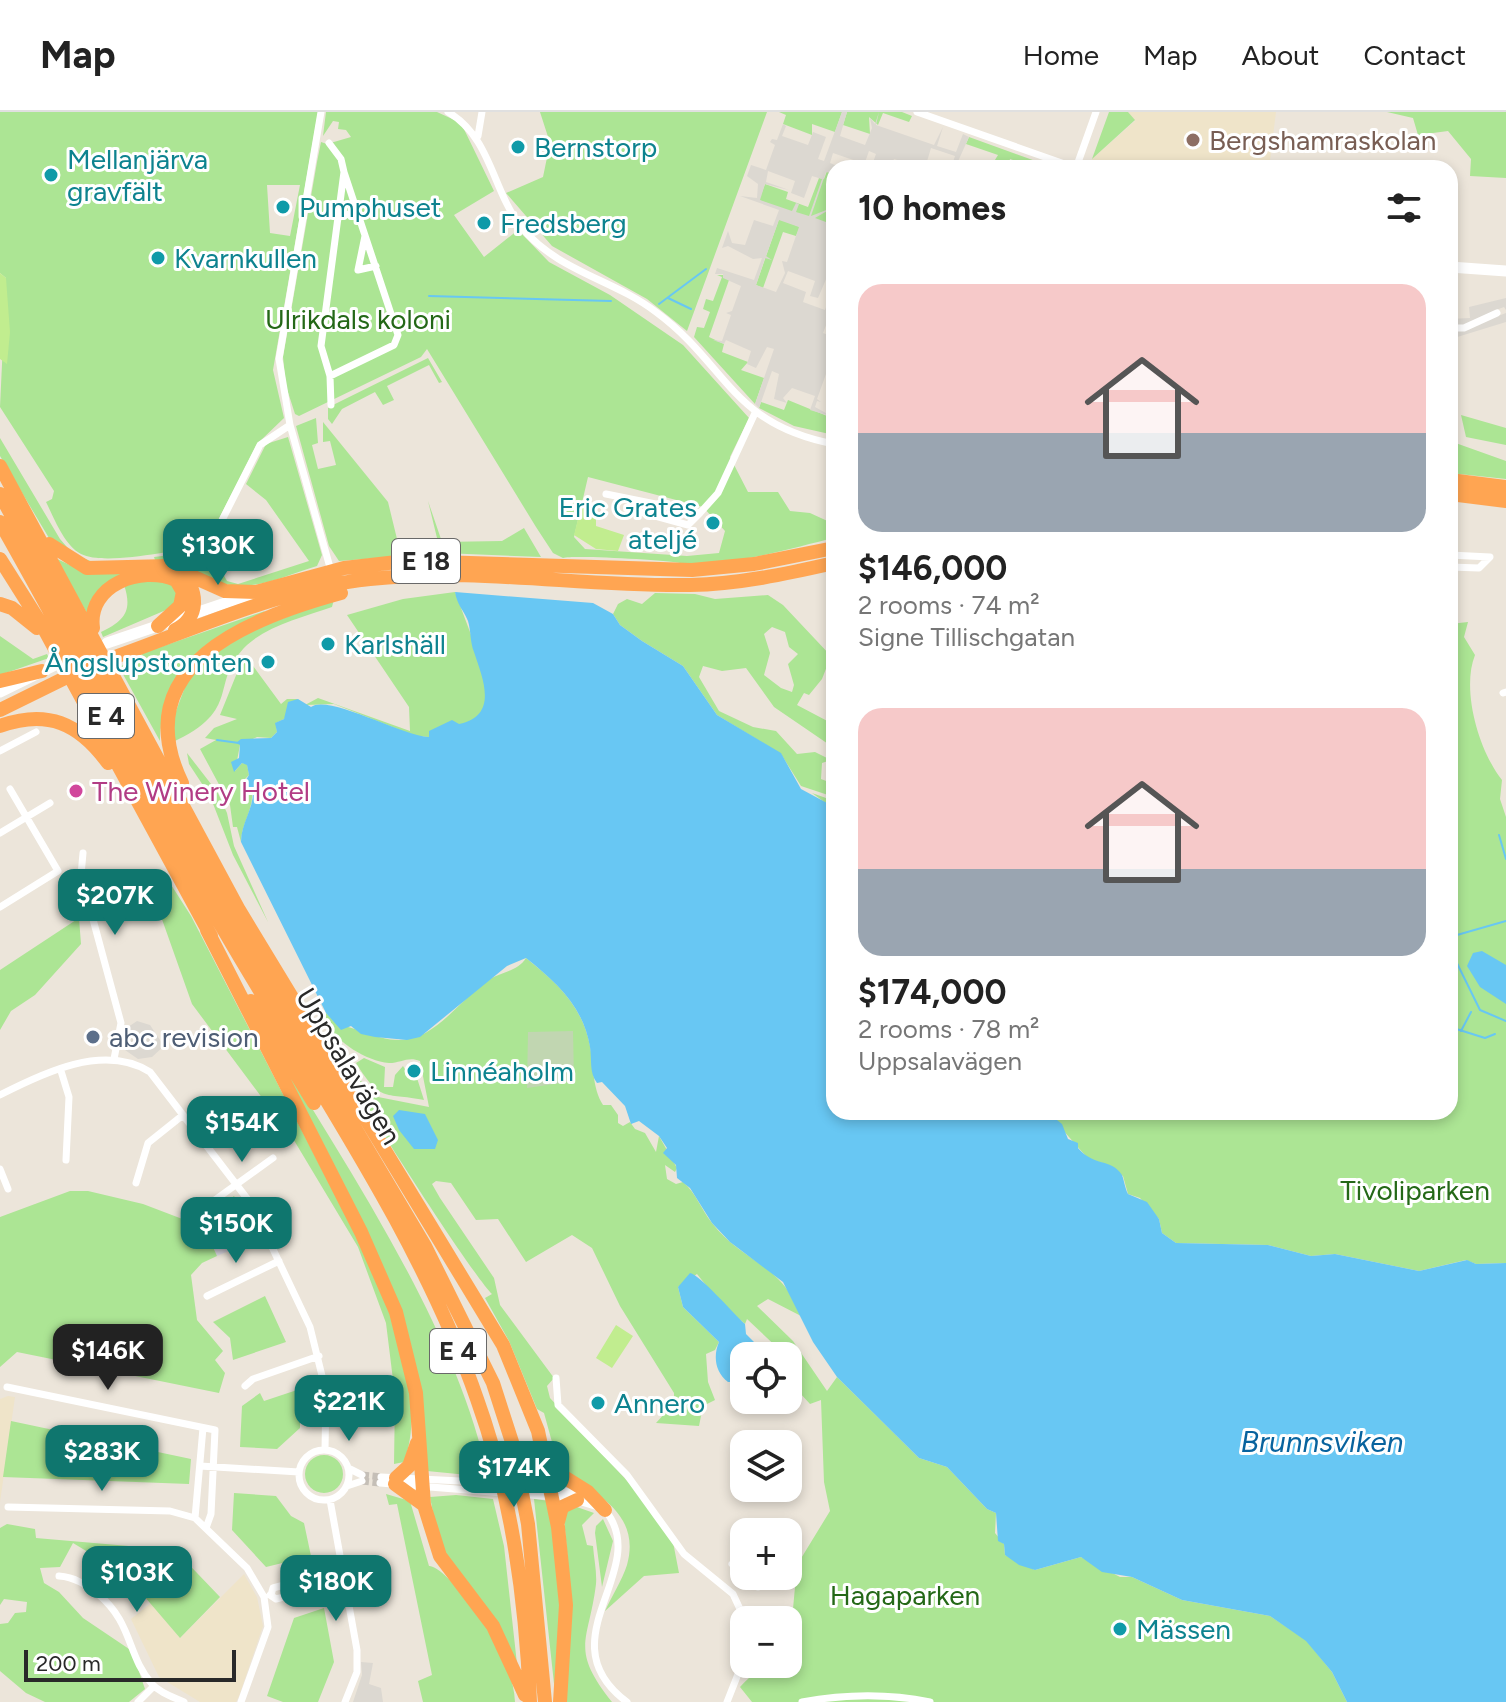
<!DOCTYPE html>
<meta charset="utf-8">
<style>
body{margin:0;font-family:Figtree,sans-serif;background:#f2f2f2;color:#222;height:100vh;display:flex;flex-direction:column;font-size:30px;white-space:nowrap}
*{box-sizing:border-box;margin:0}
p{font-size:26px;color:#767676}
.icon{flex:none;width:44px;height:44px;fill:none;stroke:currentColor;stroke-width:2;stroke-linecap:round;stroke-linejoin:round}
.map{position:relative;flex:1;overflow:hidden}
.drawer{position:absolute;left:826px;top:48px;width:632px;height:960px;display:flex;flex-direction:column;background:#fff;border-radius:24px;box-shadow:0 4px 12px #0003}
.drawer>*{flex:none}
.tools{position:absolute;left:730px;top:1230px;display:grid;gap:16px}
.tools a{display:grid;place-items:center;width:72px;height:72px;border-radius:16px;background:#fff;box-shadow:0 4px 12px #0003;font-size:40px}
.scale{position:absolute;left:24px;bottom:20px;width:212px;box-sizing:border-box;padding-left:8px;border:4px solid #292929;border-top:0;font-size:22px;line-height:28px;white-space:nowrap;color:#292929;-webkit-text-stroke:6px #fff;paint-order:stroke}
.price{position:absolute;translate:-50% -68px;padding:0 18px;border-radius:16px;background:#0f766e;color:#fff;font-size:26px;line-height:52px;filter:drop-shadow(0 2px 4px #0008)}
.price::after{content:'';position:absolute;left:50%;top:48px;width:24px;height:18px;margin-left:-12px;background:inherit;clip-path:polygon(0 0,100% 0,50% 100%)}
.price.on{background:#222;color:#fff}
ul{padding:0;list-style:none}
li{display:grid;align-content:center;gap:16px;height:424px;padding:0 32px}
li span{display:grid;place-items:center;height:248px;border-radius:24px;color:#555}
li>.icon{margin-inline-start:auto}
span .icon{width:144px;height:144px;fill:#fffc;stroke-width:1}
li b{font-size:34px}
h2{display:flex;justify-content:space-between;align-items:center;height:96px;padding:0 32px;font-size:34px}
header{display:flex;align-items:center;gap:48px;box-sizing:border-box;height:112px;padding:0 40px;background:#fff;border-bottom:2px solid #e0e0e0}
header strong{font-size:38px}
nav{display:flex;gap:44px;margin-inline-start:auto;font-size:28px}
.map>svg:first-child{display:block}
.industrial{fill:#dedbe4}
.education{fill:#efe4c9}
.green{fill:#ace594;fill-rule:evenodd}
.cemetery{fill:#c1d6b1}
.pitch{fill:#c1ed8f}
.plaza{fill:#dcd8d1;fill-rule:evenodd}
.water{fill:#68c7f3}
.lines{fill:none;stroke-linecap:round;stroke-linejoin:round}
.stream{stroke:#68c7f3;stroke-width:2}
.street-tunnel{stroke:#c5bfb7;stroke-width:7;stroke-dasharray:7 3.5;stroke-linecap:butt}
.street{stroke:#fff;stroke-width:7}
.secondary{stroke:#fff;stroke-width:11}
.highway{stroke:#ffa552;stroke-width:14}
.education-dot{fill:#8d6e63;stroke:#fff;stroke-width:3}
.culture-dot{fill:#0f9aa8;stroke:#fff;stroke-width:3}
.hotel-dot{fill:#d1479c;stroke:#fff;stroke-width:3}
.service-dot{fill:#5c6f8a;stroke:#fff;stroke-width:3}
.labels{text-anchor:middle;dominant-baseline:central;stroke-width:6;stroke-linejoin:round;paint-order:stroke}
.shield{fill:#fff;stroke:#696969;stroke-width:2}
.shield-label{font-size:26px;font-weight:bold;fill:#292929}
.education-label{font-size:28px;fill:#785e54;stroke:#fff;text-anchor:start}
.culture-label{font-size:28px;fill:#0d838f;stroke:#fff;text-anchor:start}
.park-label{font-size:28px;fill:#246817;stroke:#fff}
.hotel-label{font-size:28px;fill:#b23c85;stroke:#fff;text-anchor:start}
.service-label{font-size:28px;fill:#4e5e75;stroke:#fff;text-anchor:start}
.street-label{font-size:28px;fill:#292929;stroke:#fff}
.water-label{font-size:30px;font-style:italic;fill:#08639e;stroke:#fff}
</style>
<header>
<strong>Map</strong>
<nav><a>Home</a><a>Map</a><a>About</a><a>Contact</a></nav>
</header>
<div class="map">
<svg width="1506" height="1590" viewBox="0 0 1506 1590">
<rect width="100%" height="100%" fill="#ece5da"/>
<!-- industrial -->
<path class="industrial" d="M249 1107 258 1126 217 1144 208 1124Z"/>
<!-- education -->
<path class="education" d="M1128 0H1276L1269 56H1093L1092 47 1135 9Z
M8 1284 15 1285 0 1390V1287Z
M244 1462 257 1485 263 1514 239 1584 236 1590H200L159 1565 131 1507 151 1491 180 1526Z"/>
<!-- green -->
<path class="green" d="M0 0H318L273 258 284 306 257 332 206 432 201 435C173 438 105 454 81 442 64 433 54 406 46 390L52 387 54 379 0 295 6 166 0 161ZM267 73H300L290 124 270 121Z
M326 0H437L461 11 494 79 454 103 484 145 518 118 549 150 610 183 683 233 749 306 730 345 748 380H778L790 399 810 401 834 412V426C791 436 723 457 680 451 664 448 575 443 563 446L553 441 536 415 427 237 421 245 299 304 295 302 286 274 283 245 317 50 321 30 327 32 351 25 346 18 338 17 339 10 333 9 323 24ZM588 365 703 395 725 419 719 441 687 444 585 437 574 425Z
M540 0H767L687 219 647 187 552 134 506 81 543 65 550 31Z
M779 0H842L835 20 812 12V23L783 12 786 3Z
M847 0H902L912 4 909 10 883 1 878 13 869 5 870 22 843 13Z
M1109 0H1128L1135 8 1092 47Z
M1387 0H1506V66L1470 64 1471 47 1448 19 1418 23 1413 6Z
M969 25 1055 56H1036L1010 47 1008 56H990L998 43 966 32Z
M827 59 834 62V115L829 114 827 121 780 104 782 98 808 107 759 88 765 72 788 80 786 87 808 95 819 66 824 67Z
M779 107 800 115 796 124 783 120 763 176 756 173Z
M717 163H724L729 168 709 225 724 232 722 240 748 250 741 258 764 266 755 292 694 225 697 215 704 216 710 200 703 197 706 187 713 189 722 165Z
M428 246 442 270 439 271 429 253 387 274 394 288 383 293 375 280 342 297 332 312 328 307V296L333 293Z
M788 288 832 306 829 314 834 316V323L794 314 759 296 761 290 784 298Z
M1461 303 1506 316V333L1466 325Z
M316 306 318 331 312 333 318 357 336 353 330 329 323 330V310L388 390 398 431 438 430 428 389 442 430 502 429 524 416 541 445 443 441 339 449 329 434 296 314Z
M288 325 322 443 317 454C279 465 254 482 213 469 192 463 180 447 155 448L154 445 210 438 227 469 238 472 309 449 266 388 246 372 266 332Z
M0 326 60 427 73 442 98 452 76 448 49 426 0 344Z
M1450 329 1506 349V367L1450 361Z
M55 446 87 461 151 456 186 475 134 462 88 503Z
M135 470H171L177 479 173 495 103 525 101 520C124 509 133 499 124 473Z
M455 480 485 560V593L482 601 470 610 429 625 415 624 334 592 305 593 318 586 410 619 409 595 347 503 403 487Z
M655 481 695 482 715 487 768 483 783 493 831 544 822 567 809 583 804 581 797 593 833 612 830 616 834 619V636L774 595 746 556 722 559 703 554 699 565 719 599 753 615 776 619 797 642 815 640 831 648 822 651 821 667 834 672V691L827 692 812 681 826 686 828 683 801 674 781 642 717 603 683 554 642 529 620 513 613 502 618 492 627 487 642 492ZM772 515 785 520 789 535 798 542 788 552 794 573 792 580 781 576 764 563 770 541 764 522Z
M334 487 332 495C304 505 269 513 247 533 207 572 245 597 171 631L170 615 191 559 228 531 263 514Z
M265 499C260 507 245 513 235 519 184 549 162 567 160 629L119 555 139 546 143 541Z
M1468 510 1464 525 1475 543C1461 578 1479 639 1502 668L1500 687 1506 705V1151L1476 1152 1466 1148 1419 1159 1335 1142 1311 1144 1268 1133 1176 1131 1162 1121 1159 1107 1140 1086 1128 1082 1123 1064 1103 1051 1091 1050 1047 1000H1450V512Z
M0 524 33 547 47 542 49 546 0 563Z
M248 547 281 592 287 587H298L284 607 276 611 277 620 271 626 257 625 240 633 235 659 242 651 247 652 249 663 245 667C263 686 241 708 241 730L237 715H233L230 693 200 637 216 628 205 626 214 616 237 607 220 603 239 556Z
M187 641 218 681 227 701 234 734 268 810 233 743 210 684 189 652Z
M161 757 191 804 379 1168C397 1223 425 1293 404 1350L394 1352 395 1284 386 1211 358 1135 295 1030 192 892 147 765Z
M79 806 81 832 35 883 11 899 0 918V858Z
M526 846C557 871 582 893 590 934 594 955 592 975 603 993H611L618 1003V1011L623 1014 630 1010 635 1017 645 1021 656 1040 659 1024 677 1056 675 1060 665 1053 667 1067 676 1072 683 1070C696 1081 701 1097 712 1111 743 1151 782 1151 801 1204L768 1187 757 1194 793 1229 827 1279 837 1265 919 1346 947 1355 987 1397 996 1401 995 1421 1004 1432 1005 1443 1035 1458 1081 1445 1120 1465H1132L1182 1488 1270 1504 1306 1528 1332 1560 1347 1590H752L740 1575C755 1559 766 1552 788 1552L797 1453 830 1399 824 1370 821 1288 810 1292 788 1268 790 1242 787 1239 783 1241 747 1207 745 1212 717 1187 697 1162 678 1175 683 1195 719 1230 715 1238 706 1242 708 1270 715 1288 703 1294 699 1314 656 1311 674 1291V1281L620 1194 592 1136 572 1123 526 1150 498 1107 476 1108 451 1071 436 1069 432 1072 440 1086 494 1166 500 1193 554 1266 547 1274 550 1286 631 1373 673 1430 679 1461 644 1464 605 1499C612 1484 622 1468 627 1453 642 1399 591 1378 554 1356L555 1341 544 1301 537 1297 509 1229 485 1186 492 1182C474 1166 337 954 334 935L373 984 429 995 420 949C408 944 401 951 389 951 366 949 337 930 326 911V901L340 914C355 914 376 928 399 928 437 928 461 885 490 867 502 860 518 859 526 846Z
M254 901C337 1042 454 1206 488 1365L427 1359 410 1232Z
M364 946 385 955 384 975H393L395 963 403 954 409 964 417 966 424 988C383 980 381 991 356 951Z
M70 1079H88L143 1092 185 1108 209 1104 234 1084 249 1107 208 1124 217 1144 202 1151 191 1163 197 1208 223 1239 215 1248 225 1261 219 1281 17 1240 0 1255V1105Z
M265 1184 286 1230 233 1248 230 1226 213 1210Z
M300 1277V1316L277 1337 240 1335 242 1294 260 1281 264 1289Z
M11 1309 191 1347 189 1372 3 1365Z
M305 1362a19 19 0 1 1 38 0a19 19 0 1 1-38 0Z
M234 1381 276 1384 291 1404 304 1411 311 1444 266 1455 232 1418Z
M386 1382 410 1389 429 1454C443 1453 487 1510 494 1525 504 1545 514 1568 515 1590H423L418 1569 432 1563 397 1392 389 1393Z
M456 1383 493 1387 504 1434 517 1552 439 1431 430 1385Z
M534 1387 550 1389 561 1462 556 1590Z
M574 1394 594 1401 582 1413 587 1433 593 1434C594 1447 597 1460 596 1472 589 1530 569 1536 612 1590H565L572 1496 564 1406 566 1398Z
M603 1407 613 1429 602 1475 595 1421 596 1414Z
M7 1412 35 1417 36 1426 175 1438 220 1485 180 1526 126 1463 73 1431 60 1455 40 1456 44 1471 59 1480 83 1506 132 1539 145 1577 129 1590H45L26 1581 0 1559V1512L8 1511 15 1501 26 1500 27 1490 4 1487 0 1493V1416Z
M324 1496 334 1550 318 1590H283L267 1584 294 1506Z"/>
<!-- cemetery -->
<path class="cemetery" d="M573 919 574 969 527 976 528 920Z"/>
<!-- pitch -->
<path class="pitch" d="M0 161 6 166 10 220 7 252 0 247Z
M582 391 596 397V414L624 423 618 439 596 437 574 423Z
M616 1213 633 1224 612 1256 596 1246Z"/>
<!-- plaza -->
<path class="plaza" d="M842 0H847L840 24 865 33 872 16 870 6 875 12 879 0 876 13 934 33 943 15 937 34 956 40 963 22 969 25 955 56H951L955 44 931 36 925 56 894 47 890 56H871L876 42 869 39 863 56H858L859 50 833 41 830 51 842 56H834V62L826 60 811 104 834 95 815 106 834 113 829 114 827 120 834 123V167L827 165 818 186 810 184 815 169 788 159 783 171 806 180 803 190 825 198 834 174V193L823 221 834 225 828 257 833 260 832 263 826 262 817 287 821 290 817 289 815 295 833 305 810 298 815 284 792 276 783 286 787 291 774 287 779 262 772 259 759 296 755 292 774 237 767 235 756 256 747 252 751 239 726 228 724 232 713 228 722 229 731 203 726 201 732 199 741 174 723 166V162H715L717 156 754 168 762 146 753 147 728 134 722 136 728 119 732 131 745 133 754 108 773 114 779 98 740 84 757 86 758 72 747 64 751 53 766 58 775 33 770 30 772 27 777 28 783 12 786 14 782 24 808 33 813 20 826 25 818 47 824 49ZM768 59 795 69 791 81 804 86 812 64 822 67 809 104 796 100 799 92 796 91 792 99 760 88 765 72 789 78 766 70ZM779 108 799 115 787 150 782 149 785 161 776 180 756 173 765 146 772 148 766 144Z
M1506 186V198L1504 195 1496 198 1498 204 1506 201V210L1454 226 1457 273 1456 289 1450 292V207L1470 206 1469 195Z
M137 909 150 913 164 934 152 945 138 947 125 938 128 915Z
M361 1550 373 1551 369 1572 381 1576 383 1590H353L362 1563Z"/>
<!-- water -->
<path class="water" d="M455 480 593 491 613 502 620 513 642 529 683 554 717 603 781 641 801 677 827 691H834V1000H1047L1062 1012 1068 1027 1078 1031V1036C1094 1055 1111 1046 1122 1063 1124 1068 1125 1076 1128 1082L1147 1090 1159 1107 1162 1121 1176 1131 1268 1133 1311 1144 1335 1142 1419 1159 1467 1148 1476 1152 1506 1151V1590H1347L1332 1560 1306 1529 1270 1504 1182 1488 1132 1465 1102 1460 1081 1445 1035 1458 1019 1453 1005 1443 1004 1432 998 1429 996 1401 987 1397 947 1355 919 1346 837 1265 813 1230 783 1170 730 1130 712 1111 690 1076 677 1066 676 1053 663 1041 667 1036 659 1024 639 1009 631 1012 625 994 602 970 597 971C589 961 592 948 590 935 583 894 557 871 526 846L507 854 420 925 407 928 375 925 361 922 351 914 341 918 326 901 241 730C241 711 254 697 253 678L244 671 249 663 247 653 242 651 234 660 231 650 239 646 240 633 236 631 241 627 271 626 277 620 275 611 284 607 288 590 298 587 311 595C328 582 400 623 429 625V619L452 608 459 612C499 604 483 567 474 540 470 530 471 519 468 509 464 499 457 493 455 480Z
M1482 839 1506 853V892L1480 875 1467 854 1473 841Z
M399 998 425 1002 438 1028 435 1037H414L399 1018 393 1004Z
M690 1161C700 1163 733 1201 745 1212L746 1222 763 1239 764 1244H744V1262H740V1270H728C715 1260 713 1244 719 1230L683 1195 678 1175Z"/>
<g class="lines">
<!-- stream -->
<path class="stream" d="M429 184 611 189
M668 186 691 197
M659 192 706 157
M217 628 239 631
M1499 723 1506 747
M1450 825 1506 809
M1450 837 1480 898 1506 909
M1450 873 1457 868
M1450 915 1485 926 1495 922
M1461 919 1471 900"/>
<!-- street-tunnel -->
<path class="street-tunnel" d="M362 1363 381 1365
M362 1369 380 1371"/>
<!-- street -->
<path class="street" d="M321 0 279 247 290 313 331 459
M448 0C492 26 492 79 522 116 559 160 613 167 656 200 728 253 730 312 834 332
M917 0 1076 56
M478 24 482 0
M329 31 341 47 344 60
M1076 56 1096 0
M337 106 358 99
M365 124 358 158 376 154
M1450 216H1464L1497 201
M330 264 394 233 398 223 344 60 321 234 330 264 331 293
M606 382 700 401 688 413 637 399
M700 401 718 381 755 301
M213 426 260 333 290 313
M1450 443 1490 445 1479 456 1450 455
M1503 581 1506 580
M0 639 36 620
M0 721 50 691
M83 741 81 763 121 911 114 947
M0 795 58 759 10 677
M61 959 69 985 66 1048
M0 983C43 961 104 931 150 960L252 1093 310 1215 326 1280 325 1338
M0 1057 8 1077
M136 1071 148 1031 183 1003
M208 1098 212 1090 273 1046
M207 1184 279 1149
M556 1266 558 1293 627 1363 684 1442 733 1482 745 1508
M245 1274 253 1267 319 1244
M7 1275 215 1318 211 1402 206 1416
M299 1363a25 25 0 1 1 50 0a25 25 0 1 1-50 0Z
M200 1354 299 1360
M348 1356 362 1363
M381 1365 539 1373 581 1383
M380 1371 568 1386 598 1395
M347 1374 362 1369
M330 1388 357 1538V1560L345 1590
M8 1395 170 1399 195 1406 247 1456 264 1485 268 1515 241 1590
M605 1398C654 1458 543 1527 627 1590
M195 1406 203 1316
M732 1452 744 1442
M59 1464C75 1465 86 1473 98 1482 133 1511 127 1544 152 1572 160 1581 173 1585 184 1590
M758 1475V1464
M270 1483 276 1487 330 1473 333 1466
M271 1483 273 1476 325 1462 343 1464
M138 1590 154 1574
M727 1590 744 1547
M802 1590C845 1582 887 1581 930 1590"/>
<!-- secondary -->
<path class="secondary" d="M1450 155 1506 159
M107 531 252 482
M0 580 55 553"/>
<!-- highway -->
<path class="highway" d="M0 354 239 798 503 1233 538 1319 558 1415 566 1493 560 1590
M1450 368 1506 375
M0 382 226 799 425 1134 493 1271 512 1330 528 1412 545 1590
M1450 382 1506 389
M0 410C76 543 145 680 221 813 308 964 420 1122 477 1287 512 1384 526 1488 530 1590
M49 432 87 456 169 454 225 479 256 480 344 456 406 449 692 458 754 452 834 436
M0 447 43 515 211 824
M0 492 12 496 37 516
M93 516C87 473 141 453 176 468L183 480 180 494 158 514
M175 518C200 506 199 478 180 461
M115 545C197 516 283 476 370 467 477 455 583 475 690 473 739 472 786 462 834 451
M0 569 42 559
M0 598 63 567
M0 614C47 597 79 611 108 651
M182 671C125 554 249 506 341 481
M207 818 361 1120 396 1200 416 1281 424 1393 440 1444 493 1514 525 1583
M251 889 314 991
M548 1355 588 1380 605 1398
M396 1366 409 1354 417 1331
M395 1372 424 1393
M558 1410 562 1395 577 1388"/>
</g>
<!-- markers -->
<circle class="education-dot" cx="1193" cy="28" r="8"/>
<g class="culture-dot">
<circle cx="518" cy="35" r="8"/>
<circle cx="51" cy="63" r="8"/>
<circle cx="283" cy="95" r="8"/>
<circle cx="484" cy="111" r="8"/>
<circle cx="158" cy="146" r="8"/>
<circle cx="713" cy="411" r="8"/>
<circle cx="328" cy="532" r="8"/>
<circle cx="268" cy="550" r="8"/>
<circle cx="414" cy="959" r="8"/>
<circle cx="598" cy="1291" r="8"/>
<circle cx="1120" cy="1517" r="8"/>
</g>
<circle class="hotel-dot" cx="76" cy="679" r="8"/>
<circle class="service-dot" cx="93" cy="925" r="8"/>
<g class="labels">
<!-- shield labels -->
<g class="shield">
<rect x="392" y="427" width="68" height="44" rx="6"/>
<rect x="78" y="582" width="56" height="44" rx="6"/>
<rect x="430" y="1217" width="56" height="44" rx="6"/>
</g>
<g class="shield-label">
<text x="426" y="449">E 18</text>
<text x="106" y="604">E 4</text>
<text x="458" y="1239">E 4</text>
</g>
<!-- education labels -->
<g class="education-label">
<text x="1209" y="28">Bergshamraskolan</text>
</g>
<!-- culture labels -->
<g class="culture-label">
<text x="534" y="35">Bernstorp</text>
<text x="67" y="47">Mellanjärva<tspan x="67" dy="32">gravfält</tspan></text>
<text x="299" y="95">Pumphuset</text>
<text x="500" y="111">Fredsberg</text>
<text x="174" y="146">Kvarnkullen</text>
<text x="697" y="395" text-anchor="end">Eric Grates<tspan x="697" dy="32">ateljé</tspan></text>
<text x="344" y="532">Karlshäll</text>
<text x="252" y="550" text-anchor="end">Ångslupstomten</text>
<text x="430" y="959">Linnéaholm</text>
<text x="614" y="1291">Annero</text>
<text x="1136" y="1517">Mässen</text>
</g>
<!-- park labels -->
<g class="park-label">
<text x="358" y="207">Ulrikdals koloni</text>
<text x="1415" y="1078">Tivoliparken</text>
<text x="905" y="1483">Hagaparken</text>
</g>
<!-- hotel labels -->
<g class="hotel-label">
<text x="92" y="679">The Winery Hotel</text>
</g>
<!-- service labels -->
<g class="service-label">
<text x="109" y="925">abc revision</text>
</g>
<!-- street labels -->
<g class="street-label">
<text transform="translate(349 954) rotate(59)">Uppsalavägen</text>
</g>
<!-- water labels -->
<g class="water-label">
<text x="1322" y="1329">Brunnsviken</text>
</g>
</g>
</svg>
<div class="tools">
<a><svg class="icon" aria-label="locate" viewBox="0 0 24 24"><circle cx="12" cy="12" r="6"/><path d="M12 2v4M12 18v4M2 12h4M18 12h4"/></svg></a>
<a><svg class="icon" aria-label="layers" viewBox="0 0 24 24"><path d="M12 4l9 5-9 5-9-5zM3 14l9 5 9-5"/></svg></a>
<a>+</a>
<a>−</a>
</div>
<div class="scale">200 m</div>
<b class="price" style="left:218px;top:475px">$130K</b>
<b class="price" style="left:115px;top:825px">$207K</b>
<b class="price" style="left:242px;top:1052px">$154K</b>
<b class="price" style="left:236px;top:1153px">$150K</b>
<b class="price on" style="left:108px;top:1280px">$146K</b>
<b class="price" style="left:349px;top:1331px">$221K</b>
<b class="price" style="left:102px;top:1381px">$283K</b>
<b class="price" style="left:514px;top:1397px">$174K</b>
<b class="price" style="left:137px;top:1502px">$103K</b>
<b class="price" style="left:336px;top:1511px">$180K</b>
<section class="drawer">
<h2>10 homes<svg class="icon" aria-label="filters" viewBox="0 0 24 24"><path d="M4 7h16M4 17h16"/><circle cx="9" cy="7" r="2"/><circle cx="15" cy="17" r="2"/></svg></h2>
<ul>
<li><span style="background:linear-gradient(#f6c9c9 60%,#9aa5b1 0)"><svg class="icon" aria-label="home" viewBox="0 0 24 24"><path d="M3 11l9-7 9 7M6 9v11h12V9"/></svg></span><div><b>$146,000</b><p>2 rooms · 74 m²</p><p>Signe Tillischgatan</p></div></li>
<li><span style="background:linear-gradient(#f6c9c9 65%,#9aa5b1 0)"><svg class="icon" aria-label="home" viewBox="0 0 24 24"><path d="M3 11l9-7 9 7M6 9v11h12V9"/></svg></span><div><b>$174,000</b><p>2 rooms · 78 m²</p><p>Uppsalavägen</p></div></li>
</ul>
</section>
</div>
